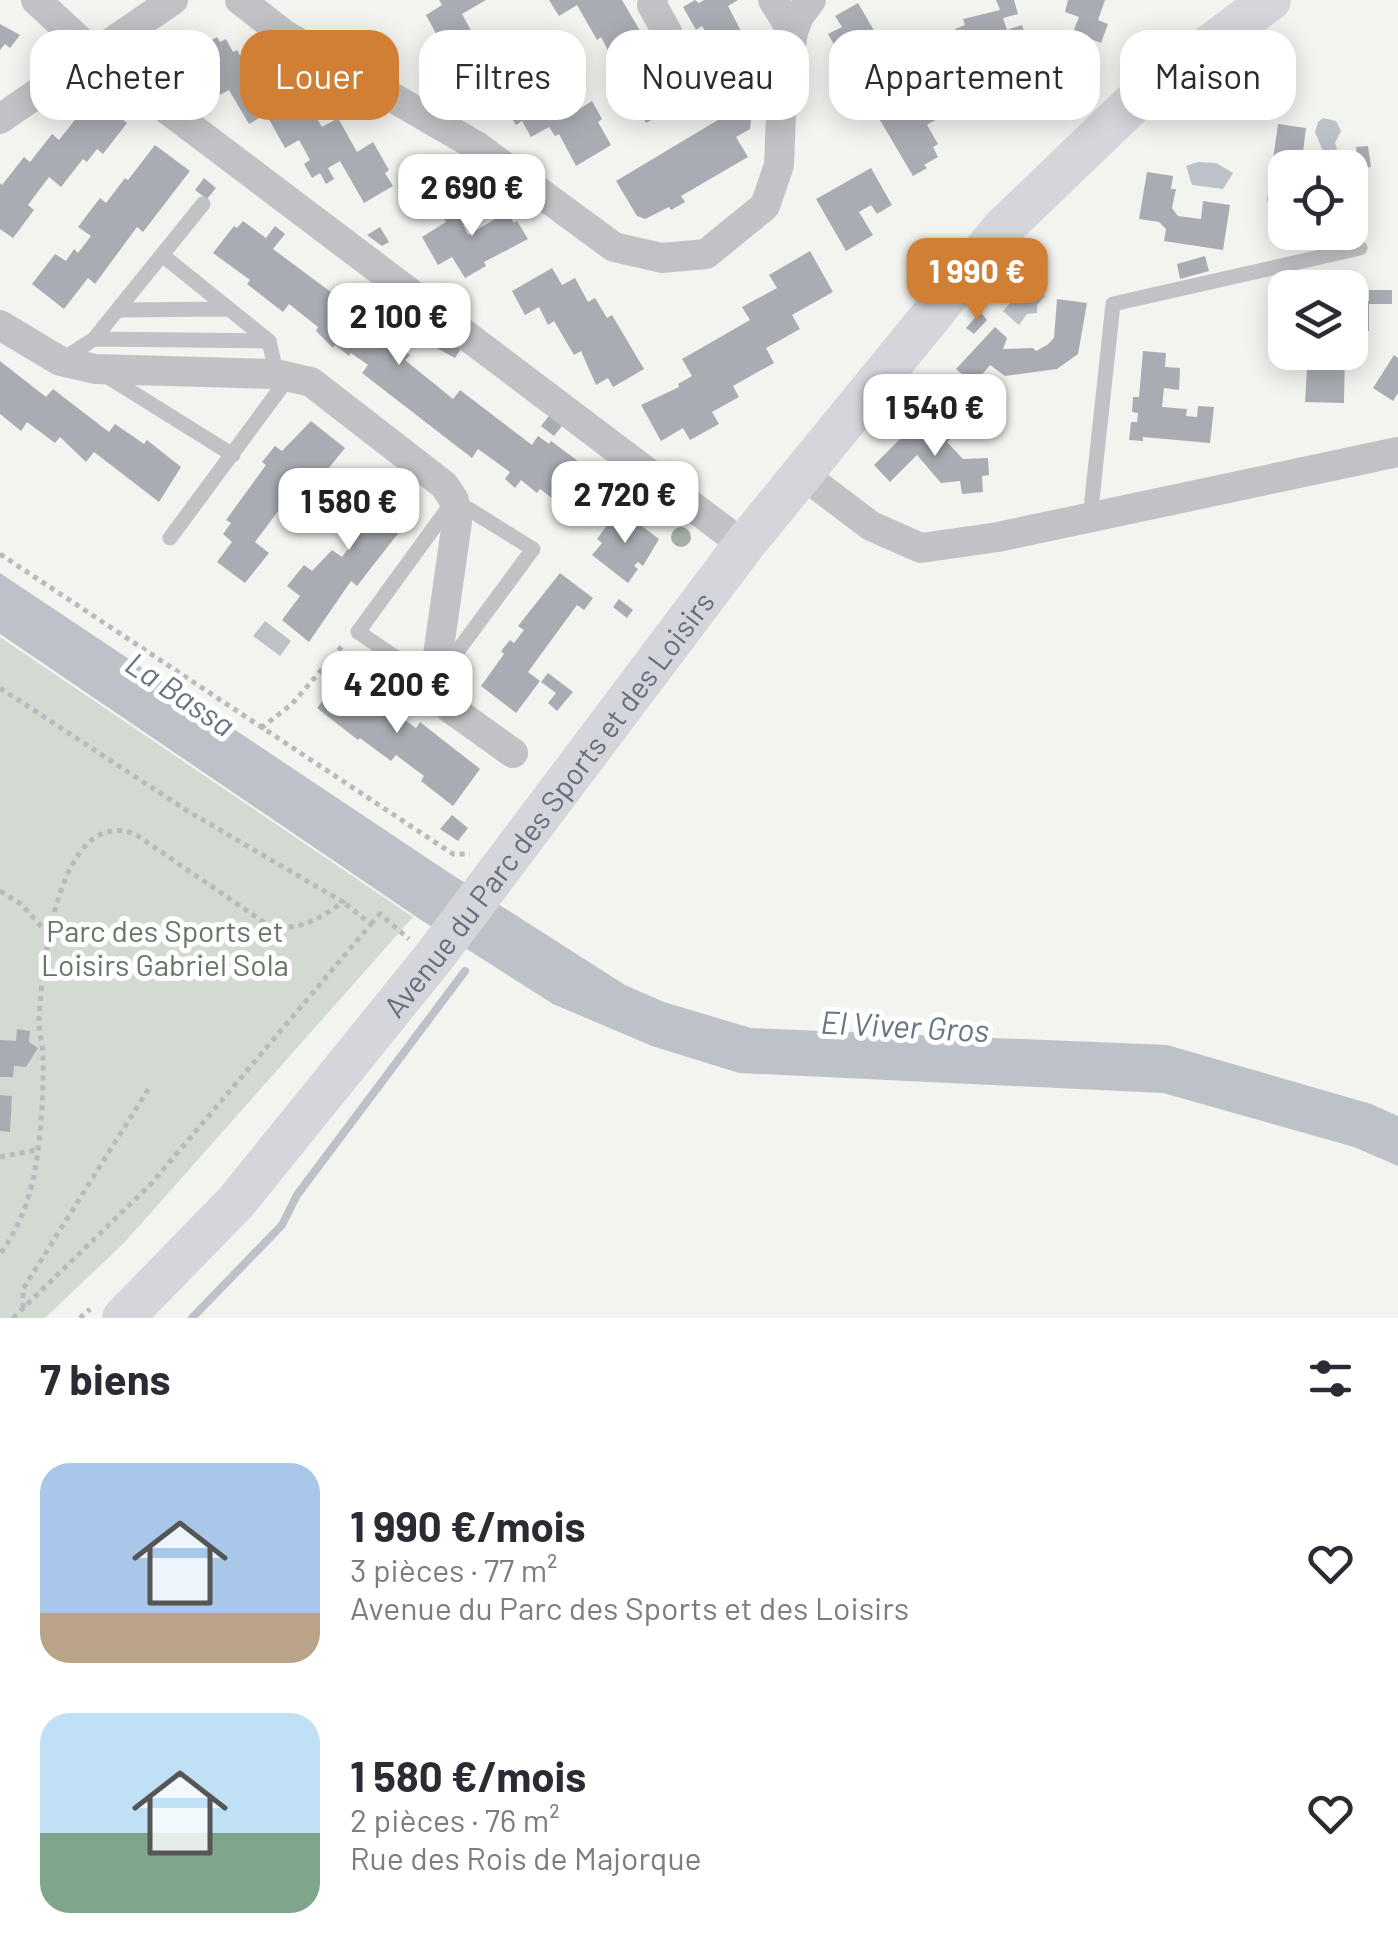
<!DOCTYPE html>
<html lang="fr">
<meta charset="utf-8">
<style>
body{margin:0;font-family:Barlow,sans-serif;background:#f7f7f7;color:#2b2b33;height:100vh;display:flex;flex-direction:column;font-size:38px;white-space:nowrap}
*{box-sizing:border-box;margin:0}
p{font-size:32px;color:#7c7c81}
.icon{flex:none;width:55px;height:55px;fill:none;stroke:currentColor;stroke-width:2;stroke-linecap:round;stroke-linejoin:round}
.map{position:relative;height:1318px;overflow:hidden}
.side{display:flex;flex-direction:column;background:#fff;flex:1}
.side>*{flex:none}
.guide{position:absolute;left:30px;top:30px;width:1340px;height:90px;display:flex;gap:20px}
.buttons{position:absolute;left:1268px;top:150px;display:grid;gap:20px}
.buttons a{display:grid;place-items:center;width:100px;height:100px;border-radius:20px;background:#fff;box-shadow:0 5px 25px #0003;font-size:50px}
.price{position:absolute;translate:-50% -85px;padding:0 22px;border-radius:20px;background:#fff;color:#222;font-size:32px;line-height:65px;filter:drop-shadow(0 2px 5px #0008)}
.price::after{content:'';position:absolute;left:50%;top:60px;width:30px;height:22px;margin-left:-15px;background:inherit;clip-path:polygon(0 0,100% 0,50% 100%)}
.price.current{background:#d07f34;color:#fff}
ul{padding:0;list-style:none}
li{display:flex;align-items:center;gap:30px;height:250px;padding:0 40px}
li span{display:grid;place-items:center;flex:none;width:280px;height:200px;border-radius:30px;color:#555}
li>.icon{margin-inline-start:auto}
span .icon{width:120px;height:120px;fill:#fffc;stroke-width:1}
li b{font-size:42px}
h2{display:flex;justify-content:space-between;align-items:center;height:120px;padding:0 40px;font-size:42px}
.pill{padding:0 35px;border-radius:30px;background:#fff;box-shadow:0 5px 25px #0003;font-size:35px;line-height:90px}
.pill.current{background:#d07f34;color:#fff}
.map>svg:first-child{display:block}
.green{fill:#d3dad2}
.water{fill:#bdc2c9}
.lines{fill:none;stroke-linecap:round;stroke-linejoin:round}
.stream{stroke:#bdc2c9;stroke-width:8}
.building{fill:#a9adb3}
.path{stroke:#b9babd;stroke-width:5;stroke-dasharray:5 5;stroke-linecap:butt}
.lane{stroke:#c0c2c5;stroke-width:15}
.street{stroke:#c0c2c5;stroke-width:30}
.secondary{stroke:#d4d6db;stroke-width:42}
.tree{fill:#a4afa4}
.labels{text-anchor:middle;dominant-baseline:central;stroke-width:10;stroke-linejoin:round;paint-order:stroke}
.street-label{font-size:30px;fill:#666e7e;stroke:#fff}
.park-label{font-size:30px;fill:#647665;stroke:#fff}
.water-label{font-size:32px;font-style:italic;fill:#677483;stroke:#fff}
</style>
<div class="map">
<svg width="1398" height="1318" viewBox="0 0 1398 1318">
<rect width="100%" height="100%" fill="#f3f4f0"/>
<!-- green -->
<path class="green" d="M0 637 413 917 124 1243 45 1318H0Z"/>
<!-- water -->
<path class="water" d="M1323 118 1336 121 1341 131 1335 143 1341 162 1329 166 1315 132 1318 122Z
M1198 162 1216 163 1233 173 1223 189 1192 185 1186 166Z
M1030 281 1045 296 1037 305V313L1027 314 1019 325 1003 311Z
M0 573 448 872 625 985 664 1002 751 1028 1167 1045 1371 1104 1398 1116V1166L1354 1147 1163 1093 739 1073 652 1046 553 1004 418 918 0 634Z
M265 621 291 641 280 656 253 636Z"/>
<g class="lines">
<!-- stream -->
<path class="stream" d="M192 1318 282 1225 297 1195 465 971"/>
</g>
<!-- building -->
<path class="building" d="M439 0H486L462 14 479 45 491 38 509 68 521 61 538 92 552 84 570 115 592 101 602 119 598 122 611 145 576 166 559 134 555 136 549 127 531 137 522 121 516 125 507 110 498 115 481 85 468 93 426 15 442 5Z
M549 0H622L653 53 662 47 691 98 646 123 601 37 597 40 577 5 559 16Z
M695 0 699 3 704 0H738L728 6 752 52 726 67 702 26 696 30 683 7Z
M996 0H1014L1018 14 1003 18 1007 30 1022 25 1027 41 988 55 996 80 973 87 955 29 965 25 963 19 1000 10Z
M1068 0H1105L1098 20 1108 24 1101 43 1073 32 1079 17 1065 12Z
M858 3 879 39 875 41 889 66 904 58 923 92 906 102 914 115 929 106 937 119 927 125 938 144 933 147 938 157 924 165 927 168 913 176 871 105 878 101 866 79 857 85 828 34 842 27 835 16Z
M0 24 20 35 10 48 5 44 0 50Z
M217 37 220 42 226 39 233 52 237 50 252 76 262 71 277 95 281 93 286 102 302 93 322 127 338 118 357 152 373 142 389 170 385 173 393 186 364 203 340 161 328 168 334 179 326 184 320 173 312 178 304 164 310 160 299 140 285 148 266 114 249 124 229 90 214 98 207 85 203 88 184 56Z
M89 102 112 118 115 113 127 123 103 154 97 149 87 162 83 159 61 187 49 177 28 205 34 210 13 238 0 229V183L2 185 24 157 30 162 52 134 59 140Z
M743 105 751 119 750 129 736 137 748 157 681 196 685 202 671 210 669 207 645 219 637 216 616 181Z
M1278 124 1306 128 1301 168H1285V204L1267 201Z
M155 145 190 171 143 232 137 227 95 284 88 278 64 309 32 284 55 254 66 261 74 249 78 253 91 236 78 227 100 198 106 203 125 178 128 180Z
M1368 146 1371 167 1359 169 1356 147Z
M871 168 892 205 877 214 871 205 859 212 873 235 846 251 816 199Z
M1147 172 1173 176 1171 189H1176L1172 208 1178 216 1201 219 1203 201 1230 205 1223 250 1164 241 1166 229 1159 222 1139 219Z
M204 178 216 188 207 199 195 190Z
M463 197 475 218 463 225 468 235 507 212 514 223 517 221 528 239 484 262 486 266 465 278 452 257 438 265 422 237 446 222 440 211Z
M243 221 266 238 275 226 285 234 273 249 390 336 388 339 410 355 405 360 453 399 460 390 532 445 538 436 549 444 551 441 590 470 562 506 540 489 537 493 521 480 515 488 505 479 510 472 478 449 472 458 362 373 368 365 351 353 349 356 335 345 333 348 316 331 318 327 289 304 283 312 247 284 250 280 213 253 234 226 237 228Z
M380 227 389 242 382 246 367 235Z
M810 251 833 292 792 315 800 329 766 348 774 363 733 386 739 397 712 412 719 424 690 440 683 428 661 441 641 405 679 387 678 384 692 376 682 359 750 320 742 307 777 288 769 275Z
M1205 256 1209 271 1180 279 1177 264Z
M552 268 562 285 575 278 588 302 595 298 607 318 612 315 644 369 613 387 608 378 596 385 581 351 574 355 554 321 548 325 539 307 525 315 512 291Z
M1369 290H1392V304H1369V331H1350V301H1369Z
M1057 299 1087 303 1078 354 1057 369 1005 376 990 365 974 384 956 369 995 327 1007 338 1003 349 1033 348 1036 351 1047 345 1054 338Z
M980 312 987 320 974 334 966 328Z
M438 332 461 349 455 358 429 344Z
M1143 351 1166 353 1165 367 1180 368 1179 390 1164 388 1162 407 1187 409 1186 416 1197 417 1198 406 1214 407 1210 443 1143 437V441L1129 440 1131 422H1137L1138 413 1132 412 1133 397H1139Z
M1308 352H1345L1344 403 1305 402Z
M1394 355 1398 358V393L1393 401 1373 388Z
M0 361 46 397 53 389 109 432 115 424 144 444 147 440 181 467 159 502 94 452 86 462 60 437 55 443 27 422 21 431 0 414Z
M549 416 562 426 554 436 541 426Z
M936 420 952 437 947 442 963 459 988 458 989 475 982 476 983 492 962 494 960 481 941 483 917 455 890 482 874 465 910 429 918 437Z
M311 421 345 448 319 480 308 471 255 542 269 553 245 583 217 562 232 542 223 534 231 523 226 520 266 465 262 462 275 446 282 451Z
M374 470 410 498 404 505 414 513 357 586 351 581 309 642 282 620 300 596 287 586 304 565 312 571 332 550 342 557 352 543 340 533 348 523 337 516Z
M619 509 659 539 643 566 638 562 634 566 638 569 628 583 592 555 602 543 597 539Z
M560 573 593 598 584 610 577 605 528 672 540 681 516 713 481 686 504 654 501 651 510 640 514 643 524 630 518 626Z
M619 599 633 610 627 618 613 607Z
M348 667 389 698 384 705 416 728 420 722 480 769 453 806 421 781 424 776 396 755 391 761 360 738 358 740 317 708Z
M548 673 573 692 557 711 548 703 556 693 541 682Z
M452 815 468 828 458 841 440 829Z
M17 1029 30 1031 29 1042 38 1048 26 1067 14 1066 13 1077H0V1040L16 1041Z
M0 1095 12 1096 10 1132 0 1131Z"/>
<g class="lines">
<!-- path -->
<path class="path" d="M0 554 453 854H470
M0 688 186 810 343 902C319 919 294 935 265 923L135 834C57 805 42 969 39 1018 38 1030 43 1043 43 1056 44 1090 41 1136 35 1170 30 1199 18 1230 0 1254
M261 728 292 704 343 645
M0 891 21 904 48 934
M371 924 380 914 409 939
M0 1157 36 1150
M23 1308V1289L149 1088
M13 1318 151 1184 371 924 343 902
M80 1318 90 1309"/>
<!-- lane -->
<path class="lane" d="M162 255 269 341 280 389 170 538
M118 310 229 309
M94 339 269 341
M63 359 94 339 203 204
M103 374 233 455
M454 500 533 549 434 683 358 632Z
M1090 518 1113 304 1360 248"/>
<!-- street -->
<path class="street" d="M36 0 94 54 725 531
M240 0 285 35 478 147 614 247 662 258 706 254 765 206 779 165 781 115 793 32 799 16 811 0
M653 0 652 5 668 34
M773 0 793 32
M0 119 173 0
M0 325 60 361 95 369 276 374 311 382 444 485 454 500 457 522 434 683 450 708 513 753
M801 473 871 526 921 548 998 537 1398 452"/>
<!-- secondary -->
<path class="secondary" id="s1" d="M123 1318 236 1202 434 957 744 545 1002 229 1131 105 1270 0"/>
</g>
<!-- trees -->
<circle class="tree" cx="681" cy="537" r="10"/>
<g class="labels">
<!-- street labels -->
<g class="street-label">
<text stroke="none"><textPath href="#s1" startOffset="668">Avenue du Parc des Sports et des Loisirs</textPath></text>
</g>
<!-- park labels -->
<g class="park-label">
<text x="165" y="930">Parc des Sports et<tspan x="165" dy="34">Loisirs Gabriel Sola</tspan></text>
</g>
<!-- water labels -->
<g class="water-label">
<text transform="translate(181 693) rotate(34)">La Bassa</text>
<text transform="translate(905 1025) rotate(3)">El Viver Gros</text>
</g>
</g>
</svg>
<div class="buttons">
<a><svg class="icon" aria-label="locate" viewBox="0 0 24 24"><circle cx="12" cy="12" r="6"/><path d="M12 2v4M12 18v4M2 12h4M18 12h4"/></svg></a>
<a><svg class="icon" aria-label="layers" viewBox="0 0 24 24"><path d="M12 4l9 5-9 5-9-5zM3 14l9 5 9-5"/></svg></a>
</div>
<b class="price" style="left:472px;top:239px">2 690 €</b>
<b class="price current" style="left:977px;top:323px">1 990 €</b>
<b class="price" style="left:399px;top:368px">2 100 €</b>
<b class="price" style="left:935px;top:459px">1 540 €</b>
<b class="price" style="left:625px;top:546px">2 720 €</b>
<b class="price" style="left:349px;top:553px">1 580 €</b>
<b class="price" style="left:397px;top:736px">4 200 €</b>
<div class="guide">
<a class="pill">Acheter</a>
<a class="pill current">Louer</a>
<a class="pill">Filtres</a>
<a class="pill">Nouveau</a>
<a class="pill">Appartement</a>
<a class="pill">Maison</a>
</div>
</div>
<section class="side">
<h2>7 biens<svg class="icon" aria-label="filters" viewBox="0 0 24 24"><path d="M4 7h16M4 17h16"/><circle cx="9" cy="7" r="2"/><circle cx="15" cy="17" r="2"/></svg></h2>
<ul>
<li><span style="background:linear-gradient(#a9c7e8 75%,#b9a48a 0)"><svg class="icon" aria-label="home" viewBox="0 0 24 24"><path d="M3 11l9-7 9 7M6 9v11h12V9"/></svg></span><div><b>1 990 €/mois</b><p>3 pièces · 77 m²</p><p>Avenue du Parc des Sports et des Loisirs</p></div><svg class="icon" aria-label="heart" viewBox="0 0 24 24"><path d="M12 20l-8-8c-3-5 5-10 8-4 3-6 11-1 8 4z"/></svg></li>
<li><span style="background:linear-gradient(#bfe0f5 60%,#7fa58c 0)"><svg class="icon" aria-label="home" viewBox="0 0 24 24"><path d="M3 11l9-7 9 7M6 9v11h12V9"/></svg></span><div><b>1 580 €/mois</b><p>2 pièces · 76 m²</p><p>Rue des Rois de Majorque</p></div><svg class="icon" aria-label="heart" viewBox="0 0 24 24"><path d="M12 20l-8-8c-3-5 5-10 8-4 3-6 11-1 8 4z"/></svg></li>
</ul>
</section>
